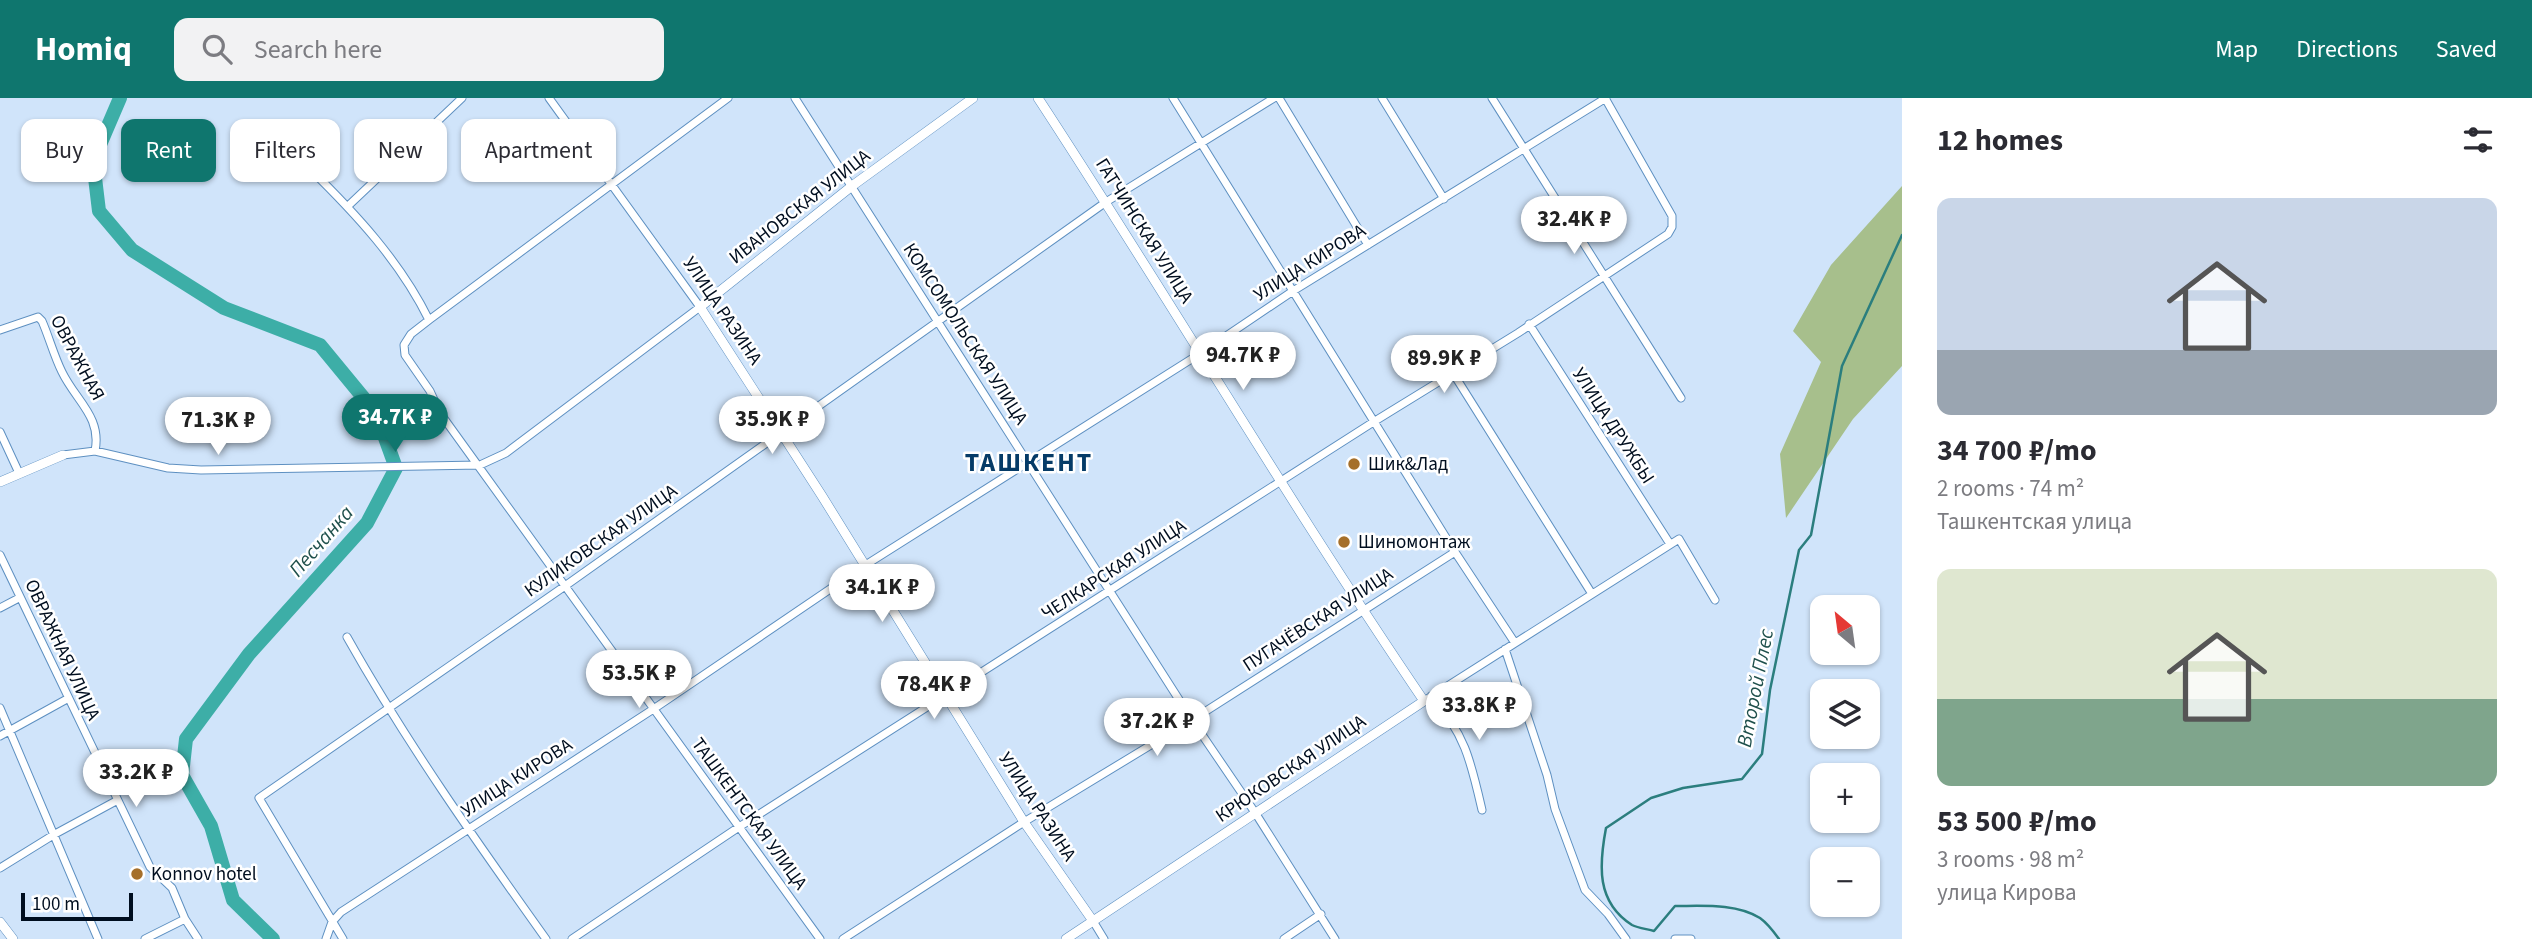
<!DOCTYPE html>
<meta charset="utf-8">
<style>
body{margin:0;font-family:"Source Sans 3",sans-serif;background:#f2f2f3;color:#2b2b33;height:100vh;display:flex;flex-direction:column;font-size:26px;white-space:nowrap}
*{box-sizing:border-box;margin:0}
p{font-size:23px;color:#7c7c81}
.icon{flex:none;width:38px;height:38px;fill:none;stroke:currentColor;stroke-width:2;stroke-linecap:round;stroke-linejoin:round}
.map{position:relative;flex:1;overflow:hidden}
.panel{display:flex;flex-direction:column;background:#fff;width:630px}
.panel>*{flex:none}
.top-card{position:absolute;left:21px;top:21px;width:665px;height:63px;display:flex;gap:14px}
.needle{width:46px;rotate:331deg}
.fabs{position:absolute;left:1810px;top:497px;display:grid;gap:14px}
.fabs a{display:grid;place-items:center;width:70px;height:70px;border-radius:14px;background:#fff;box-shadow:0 2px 5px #0004;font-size:35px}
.scale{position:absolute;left:21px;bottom:18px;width:112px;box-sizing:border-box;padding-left:7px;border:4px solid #000e1f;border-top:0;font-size:19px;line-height:24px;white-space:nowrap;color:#000e1f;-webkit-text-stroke:5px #fff;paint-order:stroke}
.price{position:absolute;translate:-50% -60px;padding:0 16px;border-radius:24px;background:#fff;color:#222;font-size:23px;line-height:46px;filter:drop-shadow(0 2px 4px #0008)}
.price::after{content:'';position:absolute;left:50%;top:42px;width:21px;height:16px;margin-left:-10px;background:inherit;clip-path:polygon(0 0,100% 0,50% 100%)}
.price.active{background:#0f766e;color:#fff}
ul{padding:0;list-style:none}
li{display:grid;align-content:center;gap:14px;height:371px;padding:0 35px}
li span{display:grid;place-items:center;height:217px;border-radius:14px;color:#555}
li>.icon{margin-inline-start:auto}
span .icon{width:126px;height:126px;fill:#fffc;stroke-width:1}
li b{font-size:30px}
h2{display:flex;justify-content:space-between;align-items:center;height:84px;padding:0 35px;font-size:30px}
.pill{padding:0 24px;border-radius:14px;background:#fff;box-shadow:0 2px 5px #0004;font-size:24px;line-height:63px}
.pill.active{background:#0f766e;color:#fff}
header{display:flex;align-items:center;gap:42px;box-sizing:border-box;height:98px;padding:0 35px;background:#0f766e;color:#fff}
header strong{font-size:33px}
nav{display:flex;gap:38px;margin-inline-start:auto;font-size:24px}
.search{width:490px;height:63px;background:#f2f2f3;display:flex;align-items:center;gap:18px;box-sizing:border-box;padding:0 24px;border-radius:14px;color:#7c7c81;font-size:26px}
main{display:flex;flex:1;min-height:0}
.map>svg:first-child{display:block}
.green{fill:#a7bf8c}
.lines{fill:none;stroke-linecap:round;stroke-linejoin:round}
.stream{stroke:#2b7e7e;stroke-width:2.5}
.river{stroke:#3daea7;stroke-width:14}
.minor-casing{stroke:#5e90c1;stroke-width:9}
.tertiary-casing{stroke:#5e90c1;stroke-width:10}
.minor{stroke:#fff;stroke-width:7}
.tertiary{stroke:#fff;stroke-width:9}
.poi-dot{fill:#a56f2a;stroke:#fff;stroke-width:2.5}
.labels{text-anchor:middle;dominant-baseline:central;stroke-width:5;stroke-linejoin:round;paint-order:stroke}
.street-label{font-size:19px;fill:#000e1f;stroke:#fff}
.poi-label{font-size:19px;fill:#000e1f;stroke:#fff;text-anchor:start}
.water-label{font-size:21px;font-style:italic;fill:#1f504c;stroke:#fff}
.district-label{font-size:26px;font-weight:bold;letter-spacing:2px;fill:#053b67;stroke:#fff}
</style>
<header>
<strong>Homiq</strong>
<div class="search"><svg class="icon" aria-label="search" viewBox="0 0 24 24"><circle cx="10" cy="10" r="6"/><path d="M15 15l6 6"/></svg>Search here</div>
<nav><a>Map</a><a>Directions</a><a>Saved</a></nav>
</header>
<main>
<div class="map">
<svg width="1902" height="841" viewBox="0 0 1902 841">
<rect width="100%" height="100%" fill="#d0e4fa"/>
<!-- green -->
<path class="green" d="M1902 88V268L1853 321 1786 420 1780 356 1821 264 1793 233 1831 167Z"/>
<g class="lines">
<!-- stream -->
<path class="stream" d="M1779 841C1774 834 1767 825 1760 820 1736 805 1702 808 1675 808L1654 833C1647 831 1638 830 1632 827 1596 804 1599 767 1606 730L1651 700 1683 690 1742 681 1762 656 1770 592 1799 452 1811 437 1842 268 1902 137"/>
<!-- river -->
<path class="river" d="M120 0 93 63 99 113 132 152 224 210 320 247 376 315 396 370 367 425 249 556 186 641 182 677 211 728 233 802 273 841"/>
<defs>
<path id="minor" d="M795 0 1192 622 1256 716 1335 841
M1173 0 1455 454 1515 545
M1279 0 1368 147
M1382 0 1444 101
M1492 0 1681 300
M309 70C355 115 400 163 429 222L411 236 404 247 405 257 430 293 440 315 820 841
M348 108 462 0
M429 222 728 0
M1529 226 1670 446
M0 232 38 219 42 223C49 239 54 258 62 274 76 303 102 319 95 353
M1453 275 1592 496
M0 334 19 375
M63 357 95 353 168 370 201 372 480 367 506 355 700 209 549 0
M0 457 150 769 172 790 185 821 198 841
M0 510 19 500
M347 539C406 644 476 743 546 841
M1505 551 1547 677 1555 711 1585 792 1608 816 1626 841
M1431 598C1465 635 1471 664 1482 712
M1424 603 1679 441 1715 502
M0 610 98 841
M0 638 67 601
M0 770 55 736 116 703
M1093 823 1104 841
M145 841 185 821
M326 841 332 824 341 814 655 610 864 468 1201 255 1293 193 1606 0
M343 841 259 700 565 488 1106 104 1274 0
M572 841 739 729 1375 323 1518 235 1668 136 1672 129V118L1605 0
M843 841 1024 724 1192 622 1455 454
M1284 841 1321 816
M1675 841H1691"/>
<path id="tertiary" d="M973 0 852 88 700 209 822 398 1024 724 1093 823
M1038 0C1169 200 1290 406 1424 603L1066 841
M0 384 63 357
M0 824 13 841"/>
</defs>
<!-- minor casing -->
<use href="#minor" class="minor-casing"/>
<!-- tertiary casing -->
<use href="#tertiary" class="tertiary-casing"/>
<!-- minor -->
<use href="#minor" class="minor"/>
<!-- tertiary -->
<use href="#tertiary" class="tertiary"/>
</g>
<!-- markers -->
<g class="poi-dot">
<circle cx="1354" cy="366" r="7"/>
<circle cx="1344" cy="444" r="7"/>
<circle cx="137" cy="776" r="7"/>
</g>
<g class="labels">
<!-- street labels -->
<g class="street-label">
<text transform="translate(800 109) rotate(-38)">ИВАНОВСКАЯ УЛИЦА</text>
<text transform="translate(1144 133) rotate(58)">ГАТЧИНСКАЯ УЛИЦА</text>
<text transform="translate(1310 165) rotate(-32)">УЛИЦА КИРОВА</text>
<text transform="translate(722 213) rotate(56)">УЛИЦА РАЗИНА</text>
<text transform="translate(965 236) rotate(57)">КОМСОМОЛЬСКАЯ УЛИЦА</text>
<text transform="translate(77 260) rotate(62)">ОВРАЖНАЯ</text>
<text transform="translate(1613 328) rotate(57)">УЛИЦА ДРУЖБЫ</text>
<text transform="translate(601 443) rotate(-35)">КУЛИКОВСКАЯ УЛИЦА</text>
<text transform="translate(1114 472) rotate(-33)">ЧЕЛКАРСКАЯ УЛИЦА</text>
<text transform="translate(1318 522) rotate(-33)">ПУГАЧЁВСКАЯ УЛИЦА</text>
<text transform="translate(62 552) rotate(65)">ОВРАЖНАЯ УЛИЦА</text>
<text transform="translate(1291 671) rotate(-34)">КРЮКОВСКАЯ УЛИЦА</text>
<text transform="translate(517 680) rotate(-33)">УЛИЦА КИРОВА</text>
<text transform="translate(1037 709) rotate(57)">УЛИЦА РАЗИНА</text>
<text transform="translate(749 716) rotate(54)">ТАШКЕНТСКАЯ УЛИЦА</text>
</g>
<!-- poi labels -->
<g class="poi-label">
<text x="1368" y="366">Шик&amp;Лад</text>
<text x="1358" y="444">Шиномонтаж</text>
<text x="151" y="776">Konnov hotel</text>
</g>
<!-- water labels -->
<g class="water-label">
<text transform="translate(321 443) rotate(-49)">Песчанка</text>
<text transform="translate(1755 590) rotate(-79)">Второй Плес</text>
</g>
<!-- district labels -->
<g class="district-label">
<text x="1029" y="364">ТАШКЕНТ</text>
</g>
</g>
</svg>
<div class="fabs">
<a><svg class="needle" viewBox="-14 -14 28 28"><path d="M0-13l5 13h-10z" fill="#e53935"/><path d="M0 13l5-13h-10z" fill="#7c7c81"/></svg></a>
<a><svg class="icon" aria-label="layers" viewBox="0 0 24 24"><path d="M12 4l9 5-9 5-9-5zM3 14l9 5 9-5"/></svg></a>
<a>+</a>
<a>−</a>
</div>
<div class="scale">100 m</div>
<b class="price" style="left:1574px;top:158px">32.4K ₽</b>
<b class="price" style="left:1243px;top:294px">94.7K ₽</b>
<b class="price" style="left:1444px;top:297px">89.9K ₽</b>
<b class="price active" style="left:395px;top:356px">34.7K ₽</b>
<b class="price" style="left:772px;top:358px">35.9K ₽</b>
<b class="price" style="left:218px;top:359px">71.3K ₽</b>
<b class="price" style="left:882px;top:526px">34.1K ₽</b>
<b class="price" style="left:639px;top:612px">53.5K ₽</b>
<b class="price" style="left:934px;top:623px">78.4K ₽</b>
<b class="price" style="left:1479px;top:644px">33.8K ₽</b>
<b class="price" style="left:1157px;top:660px">37.2K ₽</b>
<b class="price" style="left:136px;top:711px">33.2K ₽</b>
<div class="top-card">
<a class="pill">Buy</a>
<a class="pill active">Rent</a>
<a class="pill">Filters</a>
<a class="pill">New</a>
<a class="pill">Apartment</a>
</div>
</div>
<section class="panel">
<h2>12 homes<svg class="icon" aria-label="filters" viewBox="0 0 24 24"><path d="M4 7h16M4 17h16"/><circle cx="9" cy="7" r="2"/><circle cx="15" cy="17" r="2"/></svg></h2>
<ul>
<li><span style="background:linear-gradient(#c9d6e8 70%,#9aa5b1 0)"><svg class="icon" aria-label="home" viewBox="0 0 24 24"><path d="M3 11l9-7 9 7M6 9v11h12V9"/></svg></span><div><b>34 700 ₽/mo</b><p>2 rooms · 74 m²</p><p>Ташкентская улица</p></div></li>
<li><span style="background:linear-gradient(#dfe7d0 60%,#7fa58c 0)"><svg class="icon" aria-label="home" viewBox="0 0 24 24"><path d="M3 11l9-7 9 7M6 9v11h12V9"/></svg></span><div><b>53 500 ₽/mo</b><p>3 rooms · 98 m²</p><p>улица Кирова</p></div></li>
</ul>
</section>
</main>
